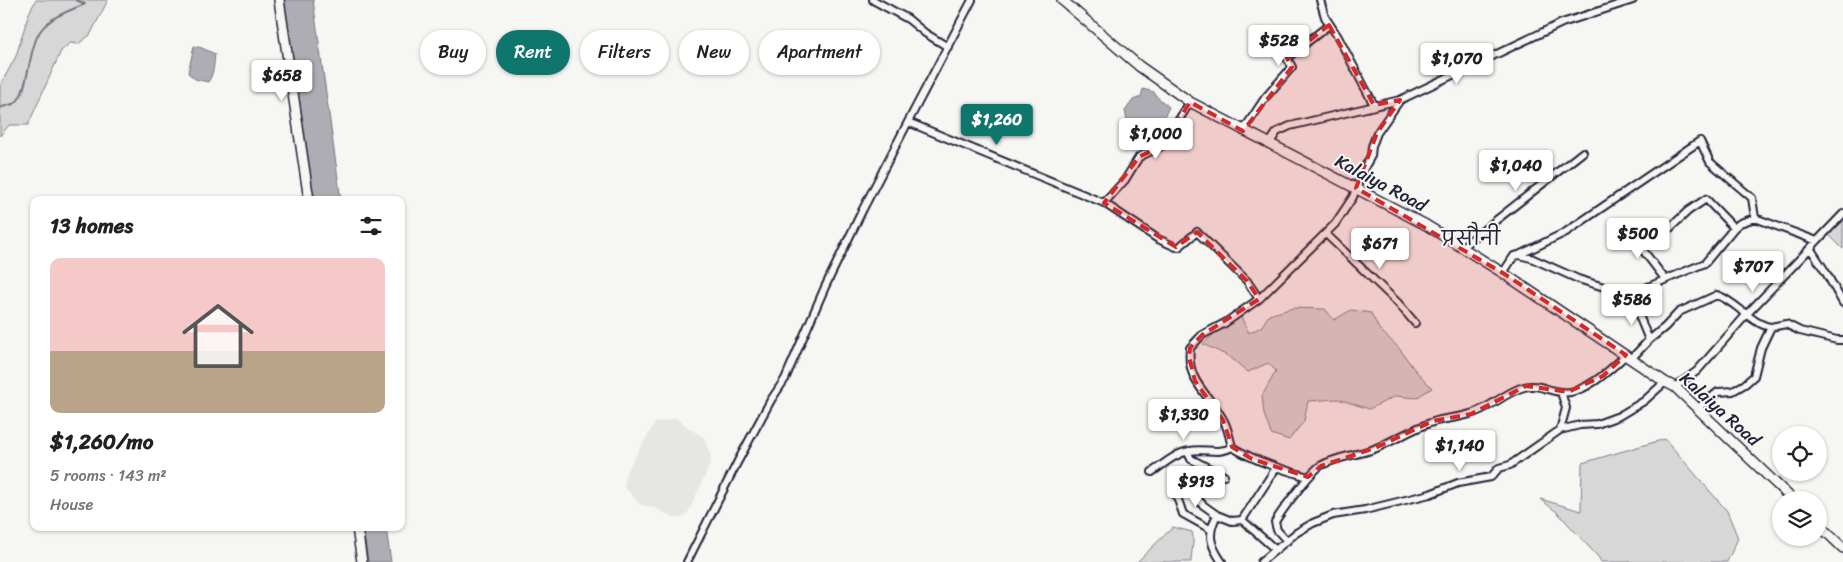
<!DOCTYPE html>
<meta charset="utf-8">
<style>
body{margin:0;font-family:Sriracha,"Playpen Sans Deva",sans-serif;background:#f6f6f6;color:#202124;height:100vh;display:flex;flex-direction:column;font-size:19px;white-space:nowrap}
*{box-sizing:border-box;margin:0}
p{font-size:16px;color:#757577}
.icon{flex:none;width:28px;height:28px;fill:none;stroke:currentColor;stroke-width:2;stroke-linecap:round;stroke-linejoin:round}
.map{position:relative;flex:1;overflow:hidden}
.sheet{position:absolute;left:30px;top:196px;width:375px;height:335px;display:flex;flex-direction:column;background:#fff;border-radius:10px;box-shadow:0 1px 4px #0004}
.sheet>*{flex:none}
.banner{position:absolute;left:420px;top:30px;width:475px;height:45px;display:flex;gap:10px}
.fabs{position:absolute;left:1772px;top:426px;display:grid;gap:10px}
.fabs a{display:grid;place-items:center;width:55px;height:55px;border-radius:50%;background:#fff;box-shadow:0 1px 4px #0004;font-size:25px}
.price{position:absolute;translate:-50% -42px;padding:0 11px;border-radius:5px;background:#fff;color:#222;font-size:16px;line-height:32px;filter:drop-shadow(0 1px 2px #0008)}
.price::after{content:'';position:absolute;left:50%;top:30px;width:15px;height:11px;margin-left:-8px;background:inherit;clip-path:polygon(0 0,100% 0,50% 100%)}
.price.active{background:#0f766e;color:#fff}
ul{padding:0;list-style:none}
li{display:grid;align-content:center;gap:10px;height:265px;padding:0 20px}
li span{display:grid;place-items:center;height:155px;border-radius:10px;color:#555}
li>.icon{margin-inline-start:auto}
span .icon{width:90px;height:90px;fill:#fffc;stroke-width:1}
li b{font-size:21px}
h2{display:flex;justify-content:space-between;align-items:center;height:60px;padding:0 20px;font-size:21px}
.pill{padding:0 18px;border-radius:22px;background:#fff;box-shadow:0 1px 4px #0004;font-size:18px;line-height:45px}
.pill.active{background:#0f766e;color:#fff}
.map>svg:first-child{display:block}
.built{fill:#e6e6e4}
.green{fill:#d7d7d7;stroke:#7c7c89}
.water{fill:#adadb3;stroke:#757583}
.lines{fill:none;stroke-linecap:round;stroke-linejoin:round}
.stream{stroke:#757583;stroke-width:2}
.minor-casing{stroke:#22223b;stroke-width:10}
.secondary-casing{stroke:#22223b;stroke-width:12}
.minor{stroke:#f6f6f2;stroke-width:6}
.secondary{stroke:#f6f6f2;stroke-width:9}
.marked{fill:#d62828;fill-opacity:0.2;stroke:#d62828;stroke-width:4;stroke-dasharray:10 6;stroke-linejoin:round}
.labels{text-anchor:middle;dominant-baseline:central;stroke-width:4;stroke-linejoin:round;paint-order:stroke}
.street-label{font-size:18px;fill:#22223b;stroke:#f6f6f2}
.quarter-label{font-size:20px;fill:#22223b;stroke:#f6f6f2}
</style>
<div class="map">
<svg width="1843" height="562" viewBox="0 0 1843 562">
<rect width="100%" height="100%" fill="#f6f6f2"/>
<filter id="ink" filterUnits="userSpaceOnUse"><feTurbulence type="fractalNoise" baseFrequency=".02" numOctaves="2"/><feDisplacementMap in="SourceGraphic" scale="10" xChannelSelector="R" yChannelSelector="G"/><feConvolveMatrix kernelMatrix="1 2 1 2 8 2 1 2 1" color-interpolation-filters="sRGB"/></filter>
<g filter="url(#ink)">
<!-- built -->
<path class="built" d="M675 418 704 438 711 457 710 465 688 513 682 518H676L652 507 641 505 624 487 626 472 655 423Z"/>
<!-- green -->
<path class="green" d="M36 0H108L90 35 78 44 70 43 61 51 28 125H9L0 136V86L16 56 29 13Z
M1843 221V249L1828 234Z
M1293 308 1325 309 1334 320 1351 310 1371 313 1379 329 1399 348 1414 369 1432 388 1416 398 1396 396 1369 409 1338 399 1308 401 1304 421 1289 440 1271 434 1264 414 1262 396 1276 371 1268 363 1248 372 1230 357 1203 344 1216 332 1241 317 1249 333 1261 327 1269 315Z
M1665 439 1727 511 1738 538 1727 562H1601L1599 558 1558 513 1540 499 1581 511 1582 463Z
M1173 527 1192 532C1195 541 1191 552 1191 562H1137Z"/>
<!-- water -->
<path class="water" d="M282 0H313L341 200H312Z
M194 46 202 48 215 54C214 64 214 74 208 82L195 79 188 73Z
M1143 89 1154 92 1156 96 1169 107 1156 134 1148 136 1128 125 1125 111 1133 100 1141 97Z
M363 528H386L391 562H368Z"/>
<g class="lines">
<!-- stream -->
<path class="stream" d="M0 108C4 106 11 105 15 103 29 93 28 47 41 30 52 16 69 11 85 4L76 0"/>
<defs>
<path id="minor" d="M873 0 908 19 925 33 948 47
M972 0 908 122 1104 203 1158 239 1176 247H1179L1197 232 1247 281 1259 299
M1320 0 1325 17 1338 37 1374 105
M1243 131 1265 98 1292 67 1287 58 1329 25
M1269 144 1277 132 1290 126 1400 100 1562 23 1633 0
M1104 203 1125 180 1139 157 1163 145 1190 102
M1623 229 1639 245 1665 279
M1326 234 1398 303 1415 323
M1639 245 1654 239 1670 228 1688 211 1706 199 1734 228
M1462 247 1583 152
M1810 248 1825 271 1843 303
M1519 255 1566 232 1700 141 1710 162 1752 198 1755 218
M1503 273 1514 256 1519 255 1531 258 1578 279 1620 292H1636L1705 263 1734 228 1740 223 1755 218 1817 241
M1649 340 1665 327 1679 312 1717 295C1737 302 1751 324 1771 327
M1631 359 1649 340 1640 318 1636 292
M1675 387 1697 371 1747 314 1843 214
M1698 408 1718 392 1733 391 1745 384 1754 376 1761 348 1771 327 1786 324 1800 331 1837 340H1843
M1560 430 1566 408 1561 392
M1189 451 1188 453 1191 459 1224 476
M1152 472C1164 464 1175 453 1190 451 1205 448 1219 455 1232 447
M1176 476 1203 505 1217 515C1207 534 1210 545 1222 562
M1308 477C1281 469 1257 462 1232 447 1230 439 1228 429 1224 421 1209 393 1186 383 1190 348L1202 335 1225 323 1259 299 1335 224 1353 197 1363 170 1371 156 1372 146 1377 133 1400 100
M1182 483 1176 494 1183 514 1210 529
M1217 515 1232 521 1242 520 1276 468
M1242 520 1276 550
M1287 541 1277 530 1275 522C1282 510 1310 473 1320 466 1336 457 1357 455 1374 449 1394 441 1413 428 1433 422 1445 418 1458 418 1470 414 1490 409 1505 392 1524 387 1538 383 1548 391 1561 392 1583 396 1611 369 1626 355
M687 562 738 461 771 400 785 379 825 287 863 209 908 122
M1261 562 1296 533 1313 523 1333 515 1365 510 1430 494 1458 483 1491 477 1499 468 1510 465 1560 430 1580 425 1597 424 1619 416 1644 401 1665 382"/>
<path id="secondary" d="M279 0 309 200
M1062 0 1139 66 1190 102 1426 225 1503 273 1665 382 1675 387 1793 500
M1819 525 1843 548
M357 528 362 562"/>
</defs>
<!-- minor casing -->
<use href="#minor" class="minor-casing"/>
<!-- secondary casing -->
<use href="#secondary" class="secondary-casing"/>
<!-- minor -->
<use href="#minor" class="minor"/>
<!-- secondary -->
<use href="#secondary" class="secondary"/>
</g>
</g>
<!-- marked area -->
<path class="marked" d="M1329 25 1374 105 1400 100 1377 133 1356 188 1503 273 1626 355 1603 376 1568 392 1526 386 1471 414 1433 421 1375 448 1321 466 1308 477 1252 459 1232 447 1223 420 1195 381 1189 357 1190 348 1202 335 1259 299 1247 281 1197 232 1176 247 1104 203 1139 157 1163 145 1190 102 1243 131 1292 67 1287 58Z"/>
<g class="labels">
<!-- street labels -->
<g class="street-label">
<text transform="translate(1381 183) rotate(28)">Kalaiya Road</text>
<text transform="translate(1720 409) rotate(42)">Kalaiya Road</text>
</g>
<!-- quarter labels -->
<g class="quarter-label">
<text x="1471" y="238">प्रसौनी</text>
</g>
</g>
</svg>
<div class="fabs">
<a><svg class="icon" aria-label="locate" viewBox="0 0 24 24"><circle cx="12" cy="12" r="6"/><path d="M12 2v4M12 18v4M2 12h4M18 12h4"/></svg></a>
<a><svg class="icon" aria-label="layers" viewBox="0 0 24 24"><path d="M12 4l9 5-9 5-9-5zM3 14l9 5 9-5"/></svg></a>
</div>
<b class="price" style="left:1279px;top:67px">$528</b>
<b class="price" style="left:1457px;top:85px">$1,070</b>
<b class="price" style="left:282px;top:102px">$658</b>
<b class="price active" style="left:997px;top:146px">$1,260</b>
<b class="price" style="left:1156px;top:160px">$1,000</b>
<b class="price" style="left:1516px;top:192px">$1,040</b>
<b class="price" style="left:1638px;top:260px">$500</b>
<b class="price" style="left:1380px;top:270px">$671</b>
<b class="price" style="left:1753px;top:293px">$707</b>
<b class="price" style="left:1632px;top:326px">$586</b>
<b class="price" style="left:1184px;top:441px">$1,330</b>
<b class="price" style="left:1460px;top:472px">$1,140</b>
<b class="price" style="left:1196px;top:508px">$913</b>
<div class="banner">
<a class="pill">Buy</a>
<a class="pill active">Rent</a>
<a class="pill">Filters</a>
<a class="pill">New</a>
<a class="pill">Apartment</a>
</div>
<section class="sheet">
<h2>13 homes<svg class="icon" aria-label="filters" viewBox="0 0 24 24"><path d="M4 7h16M4 17h16"/><circle cx="9" cy="7" r="2"/><circle cx="15" cy="17" r="2"/></svg></h2>
<ul>
<li><span style="background:linear-gradient(#f6c9c9 60%,#b9a48a 0)"><svg class="icon" aria-label="home" viewBox="0 0 24 24"><path d="M3 11l9-7 9 7M6 9v11h12V9"/></svg></span><div><b>$1,260/mo</b><p>5 rooms · 143 m²</p><p>House</p></div></li>
</ul>
</section>
</div>
